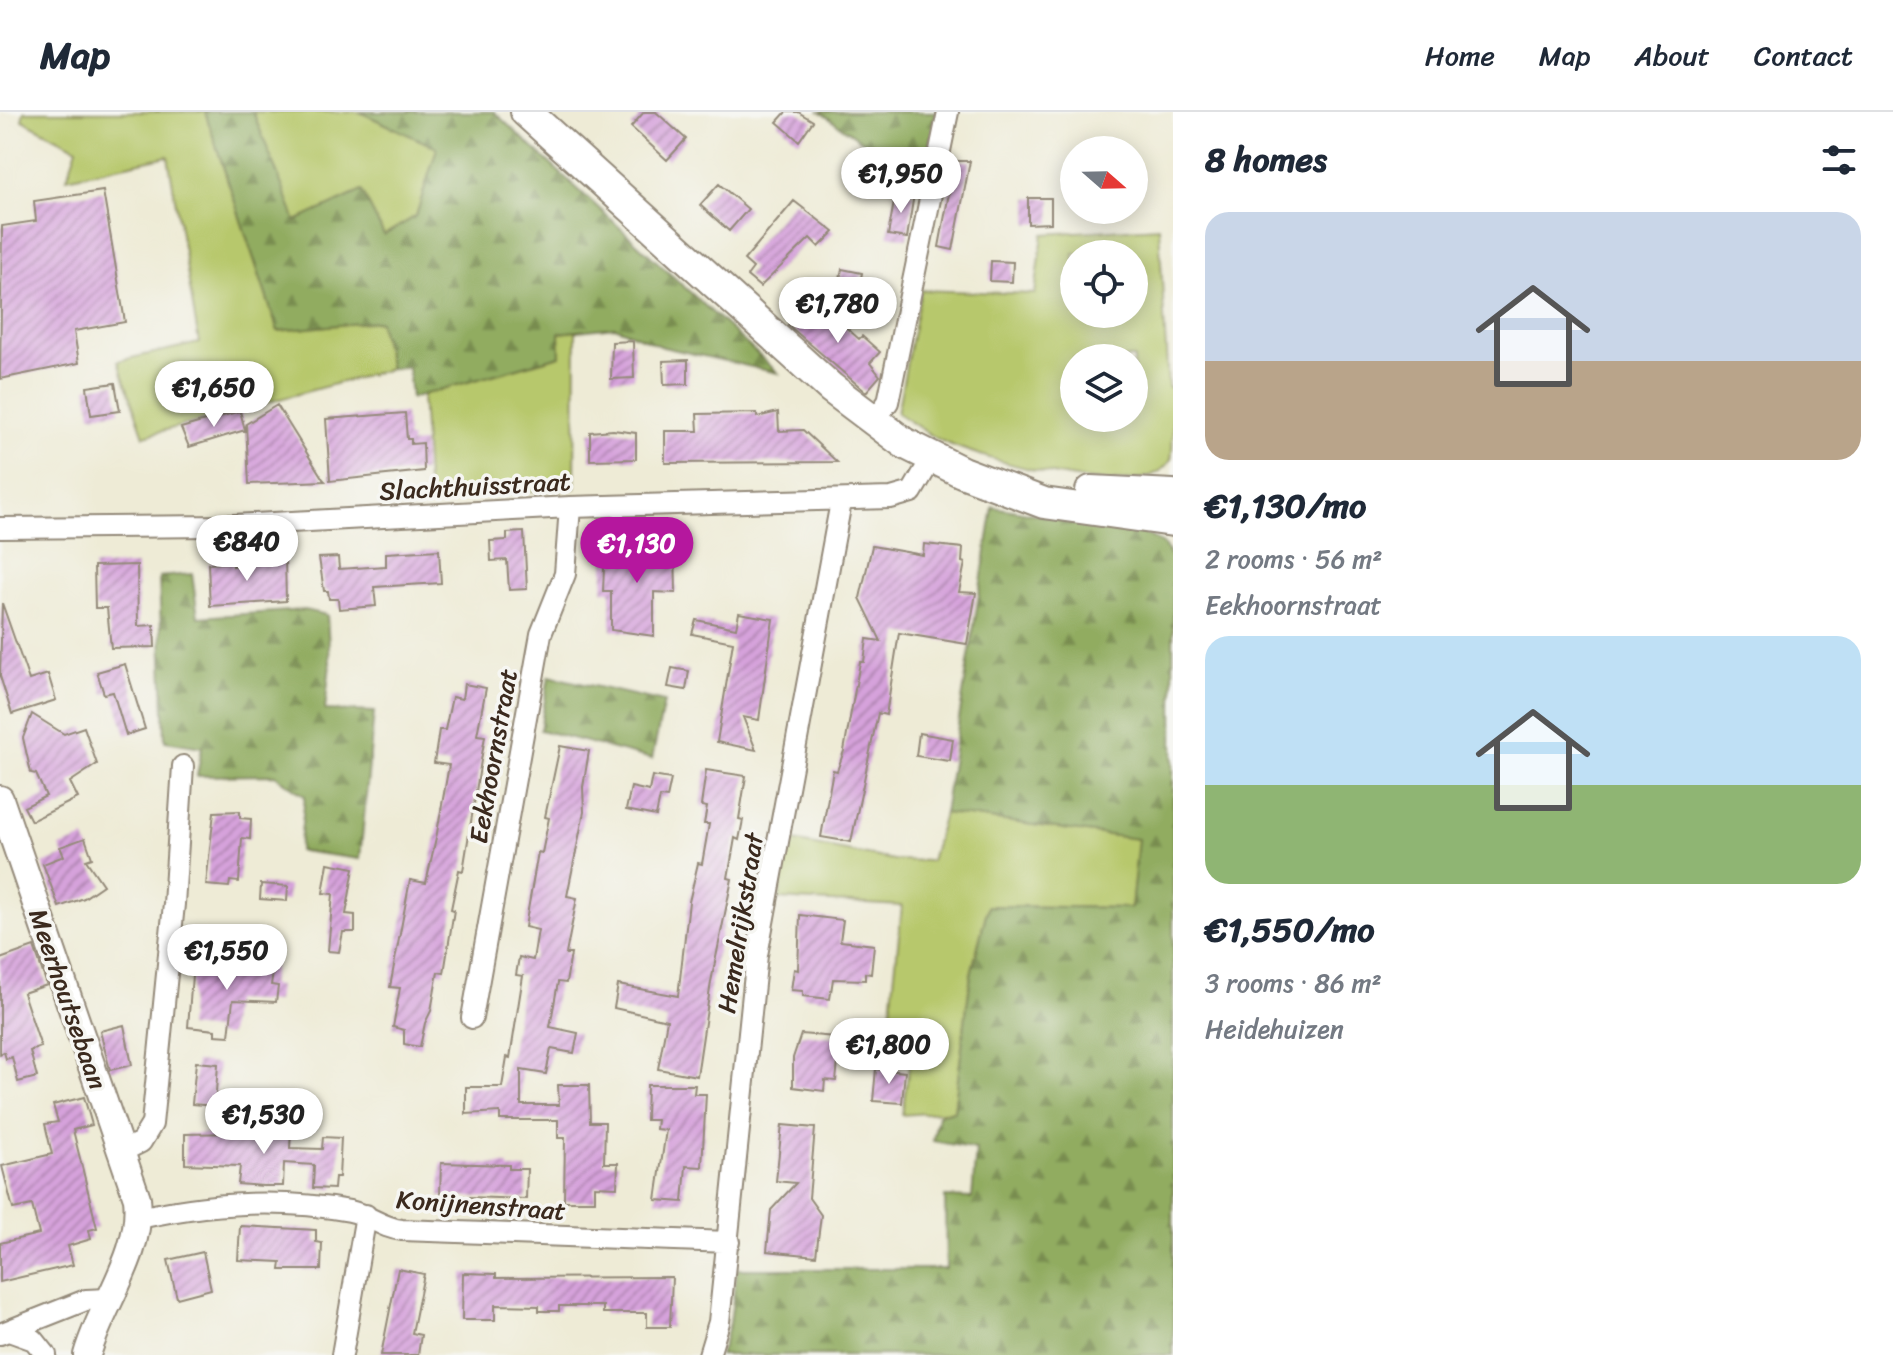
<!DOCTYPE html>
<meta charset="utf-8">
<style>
body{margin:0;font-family:Sriracha,sans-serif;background:#f6f6f7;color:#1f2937;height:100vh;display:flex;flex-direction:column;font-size:30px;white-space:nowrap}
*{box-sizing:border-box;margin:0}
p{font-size:26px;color:#747a83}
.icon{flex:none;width:44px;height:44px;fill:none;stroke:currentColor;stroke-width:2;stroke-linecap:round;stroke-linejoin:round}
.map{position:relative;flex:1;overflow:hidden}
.panel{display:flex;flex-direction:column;background:#fff;width:720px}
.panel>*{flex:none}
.needle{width:52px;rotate:110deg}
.buttons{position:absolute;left:1060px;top:24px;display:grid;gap:16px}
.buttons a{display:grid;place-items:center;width:88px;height:88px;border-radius:50%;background:#fff;box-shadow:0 4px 20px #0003;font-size:40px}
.price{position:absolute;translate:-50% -68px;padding:0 18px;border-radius:28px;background:#fff;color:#222;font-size:26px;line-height:52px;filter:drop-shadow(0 2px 4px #0008)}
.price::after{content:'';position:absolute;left:50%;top:48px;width:24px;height:18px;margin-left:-12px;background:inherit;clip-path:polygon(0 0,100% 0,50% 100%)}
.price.selected{background:#b5179e;color:#fff}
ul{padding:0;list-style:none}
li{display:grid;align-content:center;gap:16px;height:424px;padding:0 32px}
li span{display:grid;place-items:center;height:248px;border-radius:24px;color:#555}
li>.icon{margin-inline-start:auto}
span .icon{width:144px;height:144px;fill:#fffc;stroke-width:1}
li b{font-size:34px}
h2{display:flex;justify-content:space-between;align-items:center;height:96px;padding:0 32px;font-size:34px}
header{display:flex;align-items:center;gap:48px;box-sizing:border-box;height:112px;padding:0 40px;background:#fff;border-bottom:2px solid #e0e1e3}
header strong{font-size:38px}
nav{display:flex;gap:44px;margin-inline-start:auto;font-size:28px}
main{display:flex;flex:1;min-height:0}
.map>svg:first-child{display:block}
.grass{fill:#b7c86c;stroke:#797945;stroke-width:2;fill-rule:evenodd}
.forest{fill:url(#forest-firs);stroke:#666b3f;stroke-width:2}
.building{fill:url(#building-hatch)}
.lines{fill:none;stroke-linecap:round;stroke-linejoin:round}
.minor-casing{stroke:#948a7a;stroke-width:24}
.tertiary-casing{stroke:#948a7a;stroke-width:30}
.secondary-casing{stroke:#948a7a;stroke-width:34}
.minor{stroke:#fff;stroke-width:20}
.tertiary{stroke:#fff;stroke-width:26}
.secondary{stroke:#fff;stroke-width:30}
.labels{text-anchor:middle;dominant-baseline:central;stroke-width:7;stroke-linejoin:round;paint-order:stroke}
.street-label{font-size:26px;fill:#3b2a1e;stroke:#f6f6f2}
</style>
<header>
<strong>Map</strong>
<nav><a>Home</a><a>Map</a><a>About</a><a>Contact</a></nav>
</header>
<main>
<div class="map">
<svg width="1173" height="1243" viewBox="0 0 1173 1243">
<defs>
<pattern id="forest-firs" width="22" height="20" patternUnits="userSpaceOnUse" patternTransform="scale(2)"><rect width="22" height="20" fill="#91ac60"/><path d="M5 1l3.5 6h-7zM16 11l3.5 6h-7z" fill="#788c4f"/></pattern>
<pattern id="building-hatch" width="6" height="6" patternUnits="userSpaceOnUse" patternTransform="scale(2)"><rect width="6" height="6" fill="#d6a2db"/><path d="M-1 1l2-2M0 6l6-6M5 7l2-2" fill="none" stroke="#af84b1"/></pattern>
</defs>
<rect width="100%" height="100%" fill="#f6f6f2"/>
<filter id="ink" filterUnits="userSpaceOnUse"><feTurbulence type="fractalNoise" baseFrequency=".0125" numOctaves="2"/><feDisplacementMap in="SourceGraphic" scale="16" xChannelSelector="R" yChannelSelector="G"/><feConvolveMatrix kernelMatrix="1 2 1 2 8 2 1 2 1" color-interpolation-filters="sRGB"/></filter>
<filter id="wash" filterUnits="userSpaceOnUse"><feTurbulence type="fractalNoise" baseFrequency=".006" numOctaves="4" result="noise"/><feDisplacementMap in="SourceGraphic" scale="32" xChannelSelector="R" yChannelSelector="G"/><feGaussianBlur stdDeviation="1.8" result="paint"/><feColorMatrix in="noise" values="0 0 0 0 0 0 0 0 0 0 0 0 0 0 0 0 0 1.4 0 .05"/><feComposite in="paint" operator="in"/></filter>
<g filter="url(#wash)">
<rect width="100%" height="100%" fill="#eeebd6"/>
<!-- grass -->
<path class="grass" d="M24 0H205L278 219 379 209 390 257 144 324 118 249 199 231 168 44 67 66 77 36 22 8Z
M253 0H360L438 36 416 104 384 123 361 79 296 110Z
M1159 115 1168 275 1173 276C1173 291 1173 337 1171 348 1141 397 985 347 944 330 928 323 912 310 897 301L921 178 1035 182 1043 122ZM1074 142H1134V202H1074ZM1074 246H1134V306H1074Z
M576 219 575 376 428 387 422 283 560 244 558 221Z
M944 701 1139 727 1131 796 988 794 971 862 954 999 902 1003 910 949 886 945 902 794 779 787 788 728 894 748 931 749Z"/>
<!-- forest -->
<path class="forest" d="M205 0H253L296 109 362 79 384 123 416 104 437 36 360 0H494L778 261 663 235 615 215 559 221 560 244 411 286 408 255 390 257 379 209 278 219Z
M820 0H936L922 70Z
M993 395 1142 420 1163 432 1173 448V1243H720L730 1211 737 1157H946L945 1085 972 1086 976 1037 933 1029 938 1003 954 999 971 862 988 794 1131 796 1138 727 944 701Z
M192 462 198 505 305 498 327 503 330 552 325 598 374 600 360 747 299 739 305 684 275 663 197 664 202 635 165 629 159 465Z
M549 564 664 590 652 647 540 618Z"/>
<g id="blocks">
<!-- building -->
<path class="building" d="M644 0H656L686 27 667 48 631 15Z
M786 0H798L813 9 799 29 777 10Z
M955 49H970L953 138 939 135Z
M719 72 748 97 729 119 700 93Z
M103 79 125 210 74 219 79 251 0 267 2 114 36 109 34 89Z
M896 79 914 82 907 126 888 123Z
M1028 86H1051V111L1028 112Z
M794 89 834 120 819 135 810 126 760 175 747 164 753 156 744 148Z
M991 149 1013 150 1012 170 990 169Z
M842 157 862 161 858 181 838 177Z
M809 190 832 210 833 204 859 227 862 224 880 240 870 251 880 264 866 280 788 213Z
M633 229 634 266 611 267 612 230Z
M688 248V272L664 273 663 249Z
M115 271 120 299 91 303 87 275Z
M277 293 323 367 325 369 249 372 246 312Z
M240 299 245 318 189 335 181 316Z
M778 300 779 319 803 318 837 350 665 351V319H698L697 302 757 301V305Z
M405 301 407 327H411V332L423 331 424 359 330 369 326 307Z
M613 318 636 321V347L590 348V320Z
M524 420 527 477 509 478 507 448 491 449 490 429 507 428V421Z
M605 432H630V437L675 436 676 481 654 480V524L611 518V479H603Z
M924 432 963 436 962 450 965 451 959 480 976 481 967 532 899 521 886 603 878 601 851 730 821 725 833 658 837 659 844 639 860 550H864L867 527 881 529 860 486 872 434 923 443Z
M439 438 441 471 374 475 376 494 339 497 338 487H329L328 479H324L319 446 338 445 339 457 386 454V441Z
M285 446 286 489 210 494 208 452 233 450V454Z
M137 453 138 514 154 513 155 535 111 536 107 496H95L94 454Z
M2 491 29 568 48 562 56 588 12 602 0 564Z
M739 501 773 507 759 608 743 605 756 638 717 630 733 530 692 522 696 508 736 516Z
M125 552 145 617 126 623 113 580 104 582 97 560Z
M672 556 689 559 686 578 668 575Z
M464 572 486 576 477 623 485 624 463 759 459 758 451 797 454 798 444 861 438 860 431 899 425 911 420 935 404 932V918L393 915 400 876 390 875 410 768 426 771 437 721 449 653 434 651 439 618H445L452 585 462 587Z
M32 602 64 622 84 615 97 652 70 670 78 686 31 709 24 695 46 684 36 662 31 661 23 626Z
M919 621 953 627 950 649 916 644Z
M560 634 589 639 583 675 584 700 567 784 577 786 566 842H571L566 871 558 870 550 915 578 921 574 941 551 937 546 962 521 958V993H559L558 973H589L590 1010H605L604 1051H618L617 1075 595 1074V1089H564L565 1026H558V1008H500V1000L466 1002V975H502L507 945 510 946 523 864 516 863 519 845 533 848 538 818 525 815 538 740 542 741 549 706 545 705Z
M706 658 746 664 739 707 743 708 739 728 735 726 728 766 732 767 711 870 697 964 658 957 667 908 614 896 618 873 678 884 689 790 698 751 702 752 709 712H704L707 695 701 694Z
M652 664 671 667 667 686 660 685 656 704 626 698 631 675 649 679Z
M240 699V706L251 707 250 727 242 726 239 770 230 769 229 775 206 773 214 700Z
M85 726 92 746 86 748 103 773 84 786 59 795 43 752 64 744 60 735Z
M328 751 354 756 346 802 355 803V820H343L339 840 328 839 333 782 323 781Z
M261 772 288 774 287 789 260 787Z
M800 803 843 808 840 829 874 833 871 862 865 861V868L833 867 830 887 803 884V879L791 878 794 857 798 858Z
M34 835 47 873 23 881 41 935 30 939 37 965 18 970 12 945 6 947 4 940 0 942V847Z
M259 847 275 849 271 873 278 874 276 890 233 888 229 924 215 923V918L188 915 193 850 258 855Z
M124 913 132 953 110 958 100 919Z
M801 922 835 925 840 930 836 969 825 968 824 979 793 975V946Z
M196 950 218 952 215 994 192 992Z
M876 957 905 960 902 991 873 989Z
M647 973H695L694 982H706L702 1055 686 1054 683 1090 656 1088 666 1018 656 1017 657 1008H646Z
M84 985 92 1013 73 1018 97 1116 89 1118 91 1127 68 1134 73 1153 0 1170V1131L39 1122 32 1093 13 1097 2 1054 52 1042 45 1012 58 1010 53 993Z
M782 1013 815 1016 809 1086 821 1103 816 1144 767 1139 771 1098 796 1071 776 1069Z
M291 1020 290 1036 322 1037 323 1025 341 1026 339 1065H335L334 1077 313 1076 314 1053 284 1051 283 1074H263L238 1072 240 1054 185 1052V1022Z
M441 1051 509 1053V1057H527L526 1087 440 1084Z
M240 1114 316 1118V1130L322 1131 321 1158H280L281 1150 238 1148Z
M203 1140 211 1177 177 1186 168 1148Z
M398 1157 424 1162 412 1221 421 1223 418 1243H381Z
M463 1161 496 1162V1166L672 1165 670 1215H647V1201H603V1194H559V1199H539V1194L495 1193V1208H462Z"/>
</g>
</g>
<g filter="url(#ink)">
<use href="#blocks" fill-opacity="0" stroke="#948a7a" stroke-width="2"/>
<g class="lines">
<defs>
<path id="minor" d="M873 310 888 290 948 0
M0 416 216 414 570 395 891 386 912 380 932 346
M472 906 541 522 565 462 570 395
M121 1040 141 1030 152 1012 174 792 183 654
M139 1106C207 1091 280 1086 350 1099 369 1103 382 1116 402 1118L729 1130
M9 1219 34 1228 46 1243
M0 1222 86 1188 108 1187
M342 1243 366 1103
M709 1243 719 1210 757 843 841 390"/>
<path id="tertiary" d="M0 687 137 1086C143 1142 102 1190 87 1243"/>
<path id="secondary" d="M526 0 831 276 904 331 962 360 1044 391 1173 409
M1091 379 1173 383"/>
</defs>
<!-- minor casing -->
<use href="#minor" class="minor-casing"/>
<!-- tertiary casing -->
<use href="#tertiary" class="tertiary-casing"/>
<!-- secondary casing -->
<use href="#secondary" class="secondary-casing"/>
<!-- minor -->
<use href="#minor" class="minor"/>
<!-- tertiary -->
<use href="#tertiary" class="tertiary"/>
<!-- secondary -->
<use href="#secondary" class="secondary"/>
</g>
</g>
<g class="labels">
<!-- street labels -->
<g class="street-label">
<text transform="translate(475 374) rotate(-3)">Slachthuisstraat</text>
<text transform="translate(493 644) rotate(-80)">Eekhoornstraat</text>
<text transform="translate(740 811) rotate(-81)">Hemelrijkstraat</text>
<text transform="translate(68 887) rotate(71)">Meerhoutsebaan</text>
<text transform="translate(481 1093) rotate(4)">Konijnenstraat</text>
</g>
</g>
</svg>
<div class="buttons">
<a><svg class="needle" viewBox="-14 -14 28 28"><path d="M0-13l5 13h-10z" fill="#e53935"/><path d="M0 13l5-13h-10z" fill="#747a83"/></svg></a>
<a><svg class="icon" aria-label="locate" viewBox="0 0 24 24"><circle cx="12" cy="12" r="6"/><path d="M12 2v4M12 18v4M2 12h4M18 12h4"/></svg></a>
<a><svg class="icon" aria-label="layers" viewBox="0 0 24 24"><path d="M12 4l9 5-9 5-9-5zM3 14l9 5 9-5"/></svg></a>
</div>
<b class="price" style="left:901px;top:103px">€1,950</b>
<b class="price" style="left:838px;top:233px">€1,780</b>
<b class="price" style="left:214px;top:317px">€1,650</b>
<b class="price" style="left:247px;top:471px">€840</b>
<b class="price selected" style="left:637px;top:473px">€1,130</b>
<b class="price" style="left:227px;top:880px">€1,550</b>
<b class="price" style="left:889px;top:974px">€1,800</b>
<b class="price" style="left:264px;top:1044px">€1,530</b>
</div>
<section class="panel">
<h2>8 homes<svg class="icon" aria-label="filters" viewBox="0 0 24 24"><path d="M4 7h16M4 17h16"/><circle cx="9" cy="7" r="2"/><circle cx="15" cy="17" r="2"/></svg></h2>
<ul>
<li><span style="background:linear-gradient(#c9d6e8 60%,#b9a48a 0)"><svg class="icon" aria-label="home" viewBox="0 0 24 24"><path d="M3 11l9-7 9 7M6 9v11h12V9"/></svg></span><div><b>€1,130/mo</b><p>2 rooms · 56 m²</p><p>Eekhoornstraat</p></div></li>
<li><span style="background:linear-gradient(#bfe0f5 60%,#8fb573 0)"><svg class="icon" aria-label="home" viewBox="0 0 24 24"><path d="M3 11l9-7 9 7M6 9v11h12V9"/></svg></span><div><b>€1,550/mo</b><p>3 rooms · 86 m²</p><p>Heidehuizen</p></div></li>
</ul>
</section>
</main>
